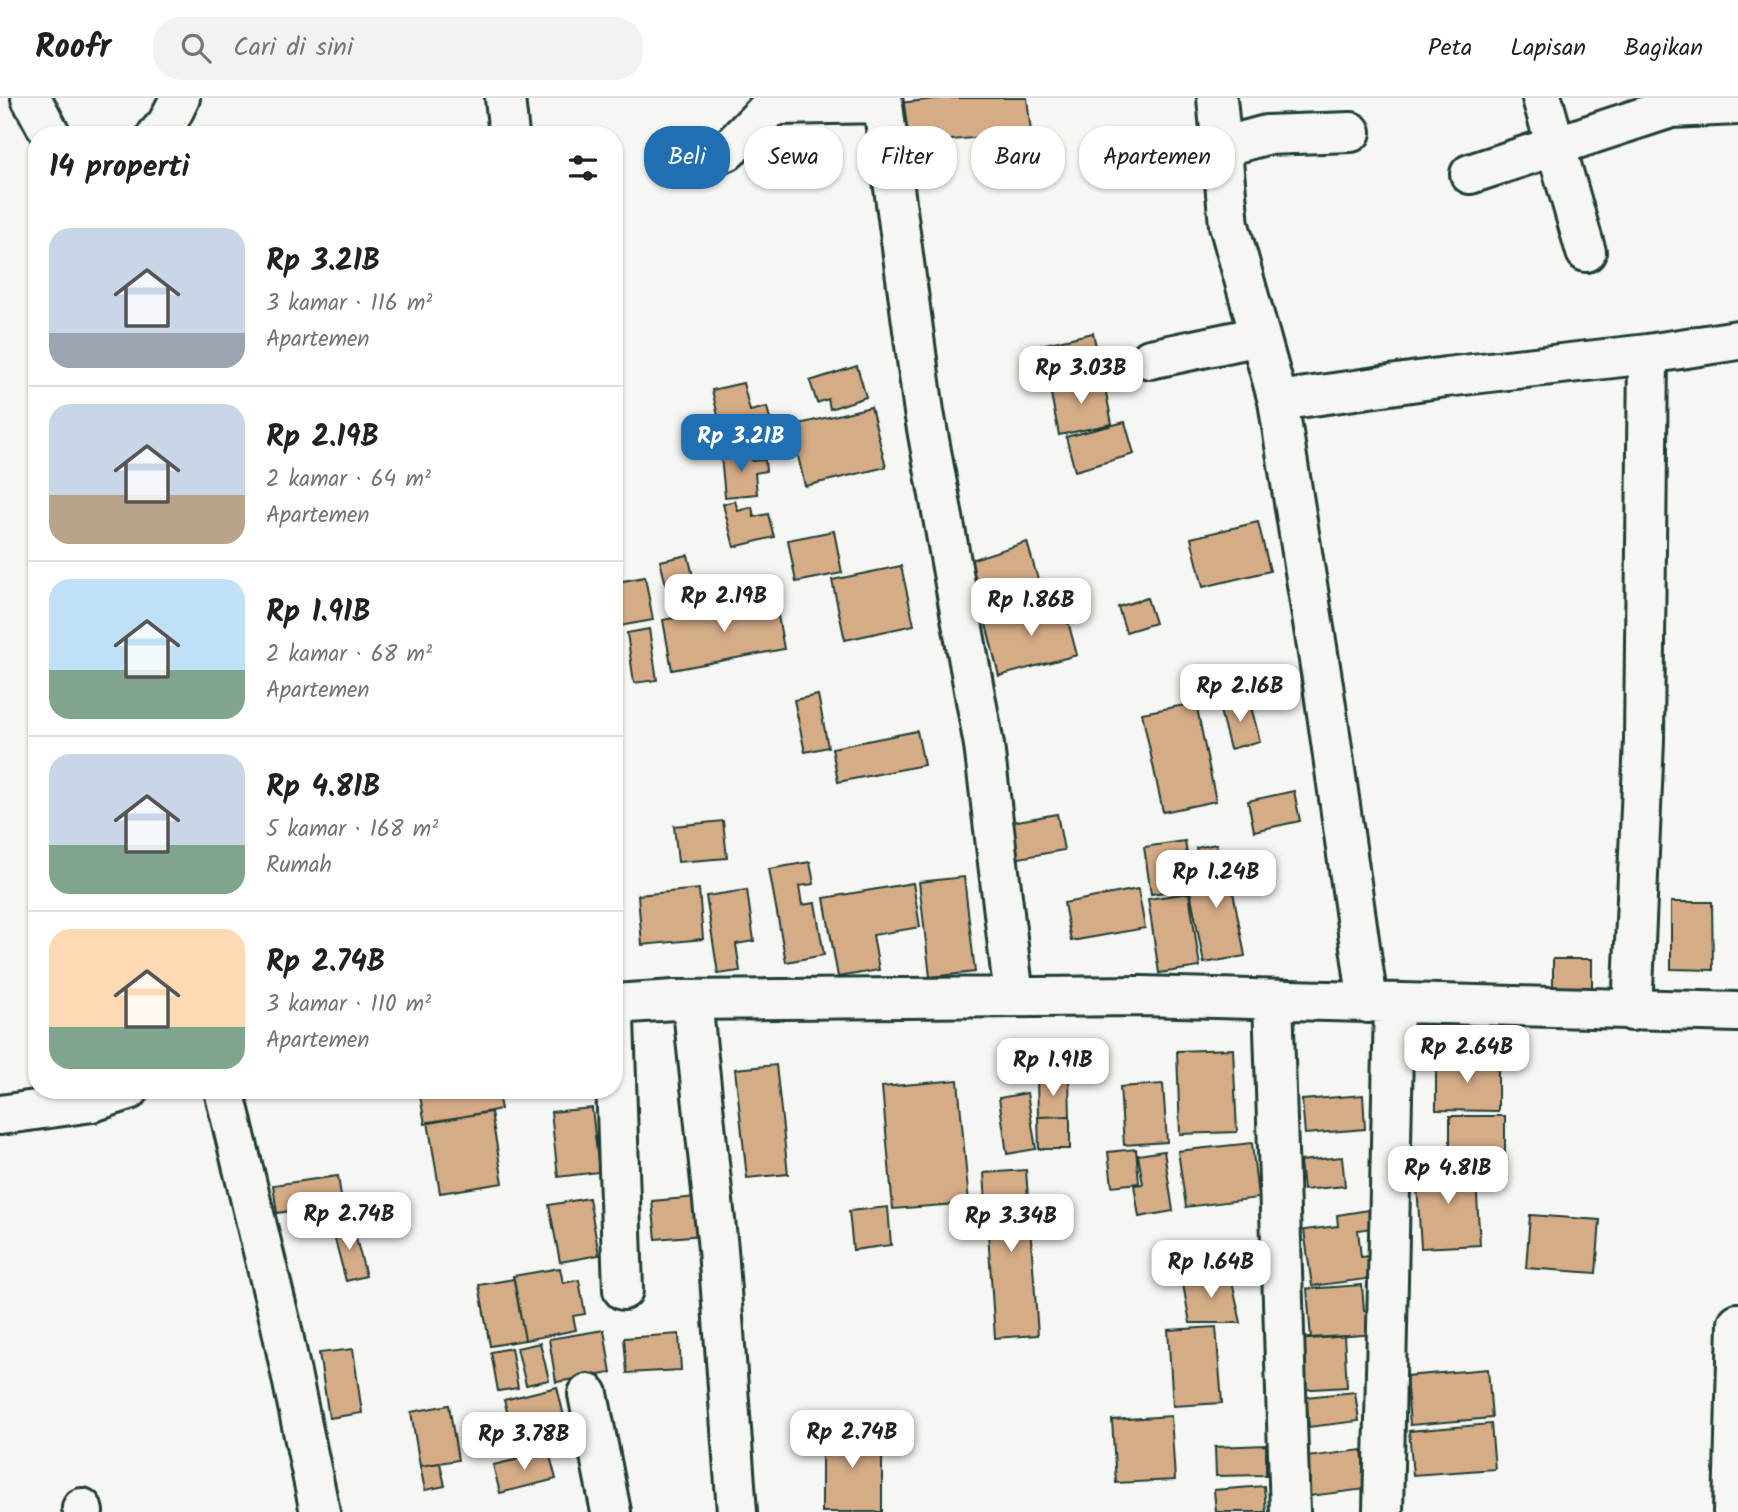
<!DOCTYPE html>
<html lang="id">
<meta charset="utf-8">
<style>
body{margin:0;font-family:Kalam,sans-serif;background:#f2f2f2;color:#202124;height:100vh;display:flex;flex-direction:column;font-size:26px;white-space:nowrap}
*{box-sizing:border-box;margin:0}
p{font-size:23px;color:#757577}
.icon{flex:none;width:38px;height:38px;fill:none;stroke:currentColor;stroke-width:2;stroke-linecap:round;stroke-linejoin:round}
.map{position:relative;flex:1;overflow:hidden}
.drawer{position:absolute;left:28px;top:28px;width:595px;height:973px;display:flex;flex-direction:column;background:#fff;border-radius:28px;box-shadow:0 2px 5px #0004}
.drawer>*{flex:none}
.banner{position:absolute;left:644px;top:28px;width:665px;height:63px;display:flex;gap:14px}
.price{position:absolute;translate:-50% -60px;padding:0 16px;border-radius:14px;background:#fff;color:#222;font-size:23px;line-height:46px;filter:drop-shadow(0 2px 4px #0008)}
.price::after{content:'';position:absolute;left:50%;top:42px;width:21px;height:16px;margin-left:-10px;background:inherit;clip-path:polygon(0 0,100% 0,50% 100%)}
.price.active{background:#1f6fb2;color:#fff}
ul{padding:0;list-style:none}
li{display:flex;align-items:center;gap:21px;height:175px;padding:0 21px}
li+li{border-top:2px solid #e0e0e0}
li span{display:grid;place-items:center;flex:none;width:196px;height:140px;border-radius:21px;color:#555}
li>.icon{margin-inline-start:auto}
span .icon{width:84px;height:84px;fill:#fffc;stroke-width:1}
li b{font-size:30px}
h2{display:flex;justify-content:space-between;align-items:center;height:84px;padding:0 21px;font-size:30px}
.chip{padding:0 24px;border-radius:28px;background:#fff;box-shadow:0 2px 5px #0004;font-size:24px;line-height:63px}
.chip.active{background:#1f6fb2;color:#fff}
header{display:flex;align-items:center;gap:42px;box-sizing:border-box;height:98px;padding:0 35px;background:#fff;border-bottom:2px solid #e0e0e0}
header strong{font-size:33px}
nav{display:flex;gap:38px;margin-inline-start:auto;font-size:24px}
.search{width:490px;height:63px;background:#f2f2f2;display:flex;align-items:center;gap:18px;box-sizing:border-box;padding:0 24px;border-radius:28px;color:#757577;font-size:26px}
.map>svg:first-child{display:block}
.building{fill:#d6ac87;stroke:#1f3d34;stroke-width:2}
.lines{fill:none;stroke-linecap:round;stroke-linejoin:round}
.minor-casing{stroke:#1f3d34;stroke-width:44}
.minor{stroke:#f6f6f2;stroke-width:38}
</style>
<header>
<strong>Roofr</strong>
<div class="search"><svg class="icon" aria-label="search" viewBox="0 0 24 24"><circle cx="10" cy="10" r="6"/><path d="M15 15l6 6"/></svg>Cari di sini</div>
<nav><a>Peta</a><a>Lapisan</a><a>Bagikan</a></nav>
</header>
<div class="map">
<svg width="1738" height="1414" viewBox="0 0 1738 1414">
<rect width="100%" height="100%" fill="#f6f6f2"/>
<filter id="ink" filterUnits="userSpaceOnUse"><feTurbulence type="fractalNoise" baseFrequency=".0143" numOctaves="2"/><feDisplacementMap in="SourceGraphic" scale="14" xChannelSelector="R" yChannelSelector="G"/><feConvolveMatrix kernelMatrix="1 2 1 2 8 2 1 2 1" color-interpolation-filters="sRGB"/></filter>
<g filter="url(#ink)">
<!-- building -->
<path class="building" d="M944 0H1027L1031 34 904 47 900 5Z
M1093 235 1103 279 1050 291 1041 247Z
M857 268 866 299 830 311 828 301 817 305 810 283Z
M1103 279 1112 326 1059 337 1050 291Z
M743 285 750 313 767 309 772 329 757 332 761 349 727 357 712 292Z
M871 309 886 369 805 388 791 328Z
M1125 324 1134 356 1075 373 1066 339Z
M750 355 752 363 765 362 766 373 755 375 757 396 725 399 721 358Z
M735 403 738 413 752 409 754 419 768 416 774 439 734 449 723 406Z
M1258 424 1270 473 1203 489 1191 440Z
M834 433 842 475 796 484 788 442Z
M1027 444 1041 492 975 512 961 465Z
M688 457 700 508 673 515 660 463Z
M901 468 914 527 845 542 832 482Z
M614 473 617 484 645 479 653 522 614 529Z
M1147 500 1155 525 1126 534 1118 509Z
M775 501 784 551 672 572 663 522Z
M1062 501 1077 557 999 578 985 522Z
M649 531 657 582 634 585 627 535Z
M818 597 828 649 805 654 794 602Z
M1249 601 1260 643 1230 651 1219 609Z
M1196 605 1216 703 1163 714 1142 615Z
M917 633 924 667 838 684 832 650Z
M1294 693 1300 723 1254 733 1248 703Z
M1057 716 1064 752 1008 762 1001 726Z
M723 723 727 760 678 764 674 728Z
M1185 743 1192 790 1151 796 1144 749Z
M1216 746 1221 773 1229 772 1245 858 1204 865 1190 793 1204 791 1196 750Z
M810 764 814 786 799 788 802 807 815 805 824 857 786 864 769 771Z
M964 779 975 874 930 879 919 784Z
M913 785 920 829 873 837 879 872 838 879 824 800Z
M699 791 703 841 642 847 638 797Z
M1138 791 1145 830 1071 843 1064 805Z
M747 792 754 843 736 846 740 873 718 876 706 798Z
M1189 795 1200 869 1159 875 1148 801Z
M1671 804H1712L1713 872 1671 871Z
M1553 861H1592V890L1553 891Z
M1233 951 1237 1034 1180 1036 1177 953Z
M1436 962H1498V1013L1436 1012Z
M776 967 788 1076 747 1080 735 971Z
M1037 981H1069L1070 1018 1038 1019Z
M958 982 969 1105 893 1111 882 989Z
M1163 986 1167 1044 1124 1047 1120 989Z
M419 992H497L501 1011 425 1026Z
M1027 995 1036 1051 1007 1056 999 1000Z
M1363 997 1365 1031 1305 1036 1302 1002Z
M592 1010 599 1074 558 1079 551 1014Z
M491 1014 503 1085 440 1095 428 1024Z
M1070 1018V1051H1039L1038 1019Z
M1450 1018H1505V1058H1450Z
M1252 1045 1258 1100 1186 1109 1178 1053Z
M1136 1051 1139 1085 1112 1088 1108 1054Z
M1164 1053 1173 1113 1139 1119 1134 1087 1143 1086 1138 1057Z
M1342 1059 1345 1088 1303 1092 1300 1063Z
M1475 1067 1480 1147 1421 1150 1416 1070Z
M1026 1072 1038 1237 995 1240 984 1075Z
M338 1078 342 1105 277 1115 273 1087Z
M698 1099 702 1137 656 1141 652 1103Z
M589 1100 599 1157 560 1164 549 1107Z
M888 1109 891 1147 853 1152 849 1113Z
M1369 1112 1372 1130 1358 1132 1361 1159 1372 1158 1374 1180 1312 1188 1304 1132 1338 1128 1337 1117Z
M1530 1117 1600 1122 1596 1175 1526 1170Z
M352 1125 366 1178 346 1183 332 1130Z
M560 1170 563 1185 579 1182 585 1216 573 1218 576 1232 525 1242 513 1178Z
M1231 1178 1241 1225H1190L1182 1181Z
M514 1181 525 1242 490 1248 479 1187Z
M1362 1187 1364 1213 1373 1212 1375 1236 1311 1241 1307 1191Z
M1216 1229 1222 1305 1173 1308 1168 1232Z
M604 1232 611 1275 556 1284 549 1241Z
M679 1236 681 1272 627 1275 624 1240Z
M1344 1238 1347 1289 1296 1292 1293 1241Z
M540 1245 549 1282 526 1287 517 1250Z
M511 1250 518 1290 498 1293 491 1254Z
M353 1251 362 1315 329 1320 319 1255Z
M1488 1271 1492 1320 1410 1327 1406 1278Z
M557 1289 567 1331 515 1343 504 1302Z
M1355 1294 1359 1323 1309 1329 1306 1299Z
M449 1307 458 1362 420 1368 411 1314Z
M1171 1318 1175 1382 1116 1385 1112 1322Z
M1491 1326 1495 1371 1413 1377 1409 1333Z
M822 1331H882V1414H822Z
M1266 1347V1377L1216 1378 1215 1349Z
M1362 1352 1366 1391 1310 1398 1306 1359Z
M549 1354 556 1381 500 1395 493 1367Z
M440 1365 445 1388 425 1392 420 1368Z
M1264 1388 1266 1414H1216L1214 1392Z"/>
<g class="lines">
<defs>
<path id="minor" d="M31 0 51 37
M505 0 509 37
M882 0 924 314 984 647 1014 899
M1217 0 1229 127 1278 303 1323 587 1368 905
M1542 0 1586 154
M157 37 167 26 180 0
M1222 49 1266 37 1351 34
M727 53 767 12 779 7 883 5
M1470 76 1671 10 1738 7
M1150 261 1260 238
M1278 303 1446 279 1648 256
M692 902 718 1151 737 1414
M1273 902 1290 1414
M614 906 674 902 1141 898 1738 914
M1632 913 1644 642 1648 256 1738 242
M614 921 623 1192
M224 992 281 1227 320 1414
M0 1017 92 1004 129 992
M588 1296 611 1414
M82 1410 83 1414
M1383 1414 1394 906
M1733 1414 1738 1225"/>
</defs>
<!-- minor casing -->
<use href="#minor" class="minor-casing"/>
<!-- minor -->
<use href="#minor" class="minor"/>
</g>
</g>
</svg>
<b class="price" style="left:1081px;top:308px">Rp 3.03B</b>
<b class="price active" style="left:741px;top:376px">Rp 3.21B</b>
<b class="price" style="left:724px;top:536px">Rp 2.19B</b>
<b class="price" style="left:1031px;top:540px">Rp 1.86B</b>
<b class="price" style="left:1240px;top:626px">Rp 2.16B</b>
<b class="price" style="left:1216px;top:812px">Rp 1.24B</b>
<b class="price" style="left:1467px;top:987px">Rp 2.64B</b>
<b class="price" style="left:1053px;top:1000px">Rp 1.91B</b>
<b class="price" style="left:1448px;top:1108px">Rp 4.81B</b>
<b class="price" style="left:349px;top:1154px">Rp 2.74B</b>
<b class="price" style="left:1011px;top:1156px">Rp 3.34B</b>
<b class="price" style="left:1211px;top:1202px">Rp 1.64B</b>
<b class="price" style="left:852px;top:1372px">Rp 2.74B</b>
<b class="price" style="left:524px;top:1374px">Rp 3.78B</b>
<div class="banner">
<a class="chip active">Beli</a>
<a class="chip">Sewa</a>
<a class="chip">Filter</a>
<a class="chip">Baru</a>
<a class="chip">Apartemen</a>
</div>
<section class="drawer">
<h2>14 properti<svg class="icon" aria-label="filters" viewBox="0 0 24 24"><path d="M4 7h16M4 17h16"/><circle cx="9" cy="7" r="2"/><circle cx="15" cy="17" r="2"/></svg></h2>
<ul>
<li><span style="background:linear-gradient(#c9d6e8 75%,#9aa5b1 0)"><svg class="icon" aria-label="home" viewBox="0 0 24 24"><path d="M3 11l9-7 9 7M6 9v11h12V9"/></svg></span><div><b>Rp 3.21B</b><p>3 kamar · 116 m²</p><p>Apartemen</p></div></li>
<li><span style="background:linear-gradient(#c9d6e8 65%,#b9a48a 0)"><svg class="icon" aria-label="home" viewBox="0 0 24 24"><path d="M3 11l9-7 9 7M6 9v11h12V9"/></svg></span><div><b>Rp 2.19B</b><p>2 kamar · 64 m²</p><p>Apartemen</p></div></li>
<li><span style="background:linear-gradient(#bfe0f5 65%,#7fa58c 0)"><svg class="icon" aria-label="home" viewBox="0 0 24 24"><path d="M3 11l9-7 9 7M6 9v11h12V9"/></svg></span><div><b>Rp 1.91B</b><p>2 kamar · 68 m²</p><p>Apartemen</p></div></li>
<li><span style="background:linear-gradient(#c9d6e8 65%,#7fa58c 0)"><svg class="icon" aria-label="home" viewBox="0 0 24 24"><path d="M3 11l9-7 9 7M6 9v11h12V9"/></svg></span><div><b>Rp 4.81B</b><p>5 kamar · 168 m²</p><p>Rumah</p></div></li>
<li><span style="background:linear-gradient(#ffd9b3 70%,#7fa58c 0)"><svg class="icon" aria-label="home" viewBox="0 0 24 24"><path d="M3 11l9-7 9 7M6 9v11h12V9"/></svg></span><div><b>Rp 2.74B</b><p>3 kamar · 110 m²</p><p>Apartemen</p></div></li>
</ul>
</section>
</div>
